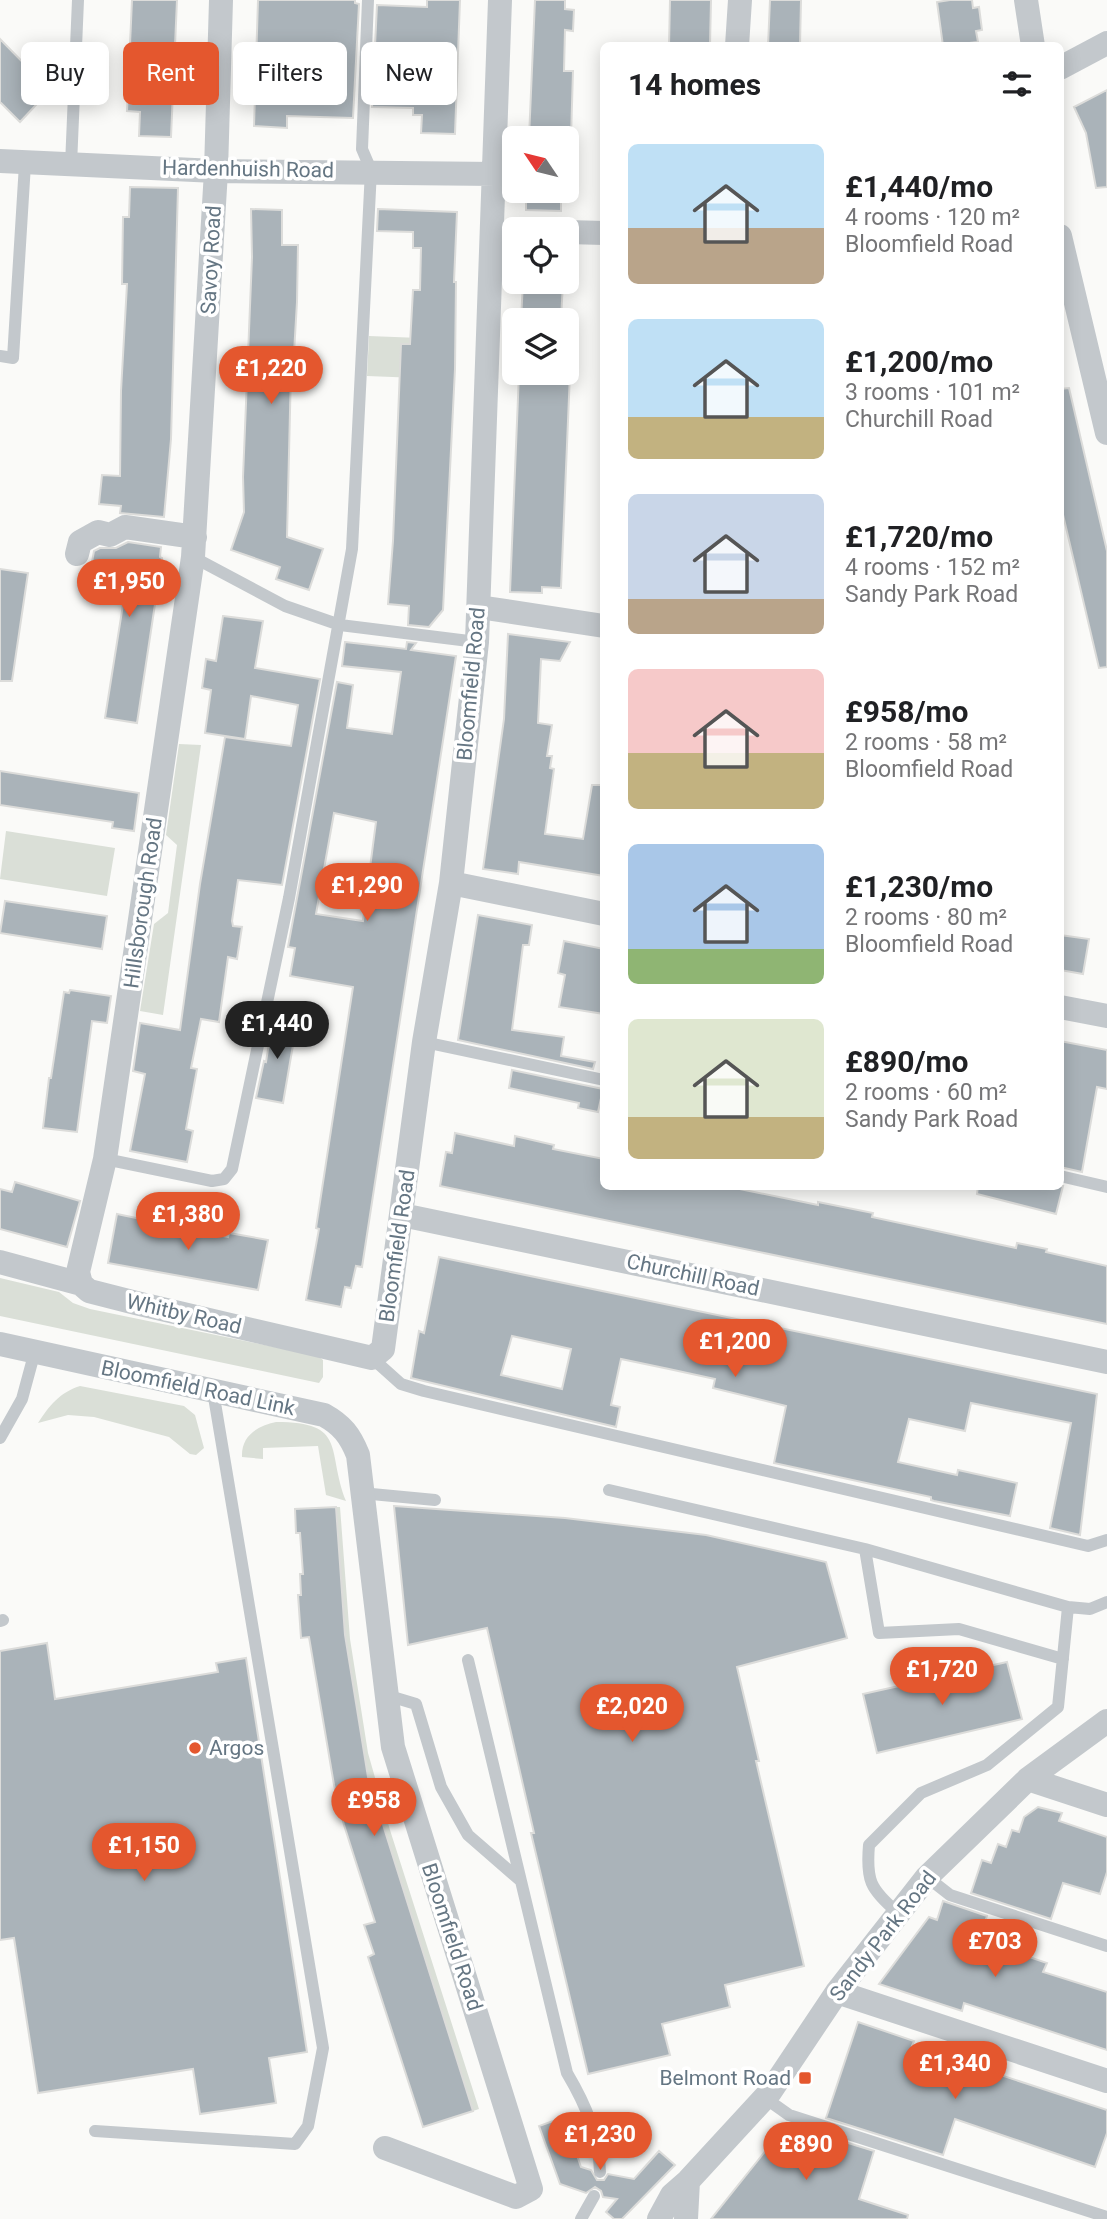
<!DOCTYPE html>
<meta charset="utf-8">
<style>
body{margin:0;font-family:Roboto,sans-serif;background:#f2f2f2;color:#202124;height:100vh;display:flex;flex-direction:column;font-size:26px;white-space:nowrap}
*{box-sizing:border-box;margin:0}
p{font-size:23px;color:#757577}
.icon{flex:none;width:38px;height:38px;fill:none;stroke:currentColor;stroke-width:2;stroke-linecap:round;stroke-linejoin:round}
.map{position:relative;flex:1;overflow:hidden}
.panel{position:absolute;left:600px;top:42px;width:464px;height:1148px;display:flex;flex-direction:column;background:#fff;border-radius:10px;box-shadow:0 4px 18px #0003}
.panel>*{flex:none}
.banner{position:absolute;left:21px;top:42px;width:474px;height:63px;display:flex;gap:14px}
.needle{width:46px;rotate:305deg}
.buttons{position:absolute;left:502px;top:126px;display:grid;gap:14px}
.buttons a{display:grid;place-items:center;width:77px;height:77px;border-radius:10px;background:#fff;box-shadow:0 4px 18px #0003;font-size:35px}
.price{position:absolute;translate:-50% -60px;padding:0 16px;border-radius:24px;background:#e4572e;color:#fff;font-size:23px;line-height:46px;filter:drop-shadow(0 2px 4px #0008)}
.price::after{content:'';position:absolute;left:50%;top:42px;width:21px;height:16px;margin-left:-10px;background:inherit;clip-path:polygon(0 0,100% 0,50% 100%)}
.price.active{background:#222;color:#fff}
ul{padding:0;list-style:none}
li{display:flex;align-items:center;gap:21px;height:175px;padding:0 28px}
li span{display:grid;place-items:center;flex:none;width:196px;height:140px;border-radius:10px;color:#555}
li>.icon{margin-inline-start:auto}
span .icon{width:84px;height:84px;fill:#fffc;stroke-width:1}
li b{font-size:30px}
h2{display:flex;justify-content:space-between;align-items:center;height:84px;padding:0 28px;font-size:30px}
.tag{padding:0 24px;border-radius:10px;background:#fff;box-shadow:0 4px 18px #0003;font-size:24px;line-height:63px}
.tag.active{background:#e4572e;color:#fff}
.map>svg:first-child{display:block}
.green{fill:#dadfd7}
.building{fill:#aab3b9;stroke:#dcdcda;stroke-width:2;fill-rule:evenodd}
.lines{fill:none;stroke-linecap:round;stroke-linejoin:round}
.service{stroke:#c3c8cc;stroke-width:12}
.minor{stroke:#c3c8cc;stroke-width:24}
.poi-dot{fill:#e4572e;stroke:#fff;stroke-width:2.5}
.labels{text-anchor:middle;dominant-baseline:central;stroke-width:7;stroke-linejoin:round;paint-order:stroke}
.street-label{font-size:21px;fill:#657683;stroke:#fff}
.poi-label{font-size:21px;fill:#657683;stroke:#fff;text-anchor:start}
</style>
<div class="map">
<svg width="1107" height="2219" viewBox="0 0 1107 2219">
<rect width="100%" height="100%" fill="#fafaf8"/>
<!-- green -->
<path class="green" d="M369 336 420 338 419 344H401L400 371 418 378 367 376Z
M179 744 201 745 163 1015 140 1011 154 924 168 913 177 845 166 835Z
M6 831 115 848 107 896 0 879Z
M0 1278 59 1292 73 1303 90 1309 318 1356 323 1360V1377L319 1383 0 1316Z
M80 1386 184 1406 195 1415 204 1448 196 1455 190 1454 169 1437 94 1417 68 1415 38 1423C50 1405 59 1393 80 1386Z
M276 1422C348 1422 326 1450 346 1501L326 1495 318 1446 263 1448V1459L242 1457C241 1436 257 1426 276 1422Z
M336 1507H340L350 1639 368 1753 390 1830 479 2109 473 2111 368 1777 345 1635Z"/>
<!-- building -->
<path class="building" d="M132 0H177L171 137 139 136 140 112 127 111Z
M258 0H355V3L359 4 353 118 287 116V128L254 126Z
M427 0H460L455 134 421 133 422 115H413V108L372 107 377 5 427 7Z
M535 0H565V9L574 10 573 31 565 30 564 71H573L571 138H529Z
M670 0H711L710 46H669Z
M770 0H801L800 46H768Z
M950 0H972L973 8 979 7 982 30 976 31 978 42 943 46 937 2Z
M0 39 50 90 20 122 0 102Z
M1107 90V187L1096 188 1086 133 1074 107Z
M130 187 178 188 171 439 164 517 120 513 121 506 99 504 102 475 120 476 121 391 127 284H122L123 217H129Z
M526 191H561V211L526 210Z
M251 209 282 210V245H298L297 302 293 370H291L287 537 323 549 309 590 276 579 280 567 231 550 244 512 243 477 252 257Z
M378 209 457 212 454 282H456L455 369 443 610 429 627 408 625 409 606 388 604 393 541 401 344H410L413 290H420L421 248H413V232L377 231Z
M523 282H563L561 320H521Z
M519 373H570L561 588 542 587V593L510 592Z
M1069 388 1107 551V667L1099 668 1060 502V389Z
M128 542 161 547 160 557 162 558 137 723 105 718 125 592 88 584 94 551 100 548H116Z
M0 569 28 573 12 681H0Z
M223 616 263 621 255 668 320 679 282 885 238 880 232 921 233 926 242 927 237 959 228 957 219 1022 201 1019 191 1068 197 1069 186 1129 193 1131 187 1162 130 1151 145 1074 133 1071 140 1023 180 1030 200 884 225 737 291 746 298 705 251 696 245 739 205 733 211 690 202 688 206 659 216 661Z
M508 634 570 642 560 661 541 659 538 723 552 725 547 756H552L550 768 554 769 545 834 583 839 592 785H604V876L519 862 518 874 483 869 504 719Z
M345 642 406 649 407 642 416 643 411 650 456 656 362 1267 356 1266 351 1288 345 1287 341 1307 306 1300 319 1229 316 1228 353 987 290 976 295 948 288 947 337 682 353 685 347 728 392 734 401 672 342 666ZM334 813 376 822 363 921 316 914Z
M0 771 139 793 134 831 112 828 113 822 0 805Z
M5 901 107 916 102 949 0 933Z
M478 915 532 925 529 945H523L512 1030 564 1037 561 1056 595 1062 593 1069 458 1040Z
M1060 935 1089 939 1083 974 1060 970Z
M564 941 604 949V1014L559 1007 565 975 558 973Z
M70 990 111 996 107 1023 92 1021 77 1132 43 1128 49 1078H51L64 992 69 993Z
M273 1018 297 1022 283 1103 256 1098 264 1061 266 1062Z
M1060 1041 1107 1050V1089L1097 1087 1082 1172 1060 1167Z
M512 1070 603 1089 598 1112 578 1108 579 1103 509 1088Z
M455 1133 514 1146 515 1136 554 1145 553 1149 604 1159V1186H725L818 1205V1202L873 1213 872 1217 1016 1248 1017 1243 1047 1249 1046 1252 1107 1266V1324L440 1186 446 1152 452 1153Z
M15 1182 80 1201 67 1247 0 1229V1189L12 1192Z
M978 1186H1063L1056 1214 977 1194Z
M117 1214 228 1237 229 1233 268 1240 258 1290 108 1263Z
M439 1257 1097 1394 1080 1535 1050 1528 1071 1423 971 1403 965 1431 909 1419 898 1462 957 1475 958 1470 1017 1483 1010 1516 934 1501 931 1500V1497L774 1463 786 1406 713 1388 715 1379 669 1369 621 1359 611 1405 620 1407 616 1427 411 1378 419 1331 424 1333ZM512 1336 571 1349 562 1389 501 1375Z
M394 1506 565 1518 706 1535 826 1562 847 1638 737 1667 759 1761H756L804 1966 725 1985 730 2007 662 2024 670 2055 588 2074 531 1833H534L487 1628 408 1645Z
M336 1507 345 1635 368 1777 473 2111 423 2127 368 1957 374 1954 364 1925 375 1922 344 1825 334 1785 309 1637 301 1638 298 1595H301L300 1574H303L300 1533H296L295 1509Z
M47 1643 55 1699 218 1672 216 1663 246 1658 307 2052 269 2058 276 2103 200 2114 193 2069 38 2093 14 1938 0 1940V1651Z
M1007 1662 1022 1719 877 1753 863 1694Z
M1038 1807 1062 1813 1059 1821 1107 1837V1872L1100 1894 1063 1883 1051 1919 971 1893 982 1860 991 1863 998 1844 1006 1847 1012 1830 1019 1832 1024 1817Z
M943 1901 987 1916 979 1940 1047 1963 1043 1972 1107 1992V2050L964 2003 962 2011 879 1984 929 1917 937 1920Z
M858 2022 914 2041 912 2046 1107 2110V2133L1095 2167 955 2119 943 2155 826 2118Z
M564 2117 581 2167 591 2170 597 2180H604L608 2174 634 2179 659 2151 675 2165 622 2219H614L606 2212 617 2199 603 2197 601 2191 595 2187 586 2193 560 2184 539 2126Z
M787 2124 874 2151 859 2199 908 2215 907 2219H711Z"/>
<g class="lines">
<!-- service -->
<path class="service" d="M71 165 78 0
M0 356 13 358 25 164
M193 557 285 606 340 625 477 642
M424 1042 604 1080
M105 1159 212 1181 224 1179 232 1169 289 898 352 549 371 170 362 149 368 0
M1060 1176 1107 1187
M372 1358 401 1384 424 1391 1088 1546 1107 1540
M0 1438 22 1399 35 1351
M609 1490 865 1549 879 1633 959 1629 1063 1659
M361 1493 435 1500
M865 1549 1068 1607 1090 1609 1107 1602
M0 1621 3 1620
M468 1660 567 2073C586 2105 599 2136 600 2172
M386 1695 416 1704 441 1787 468 1835 521 1881
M927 1877 950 1895 1107 1946
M897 1912C870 1889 866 1880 869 1845L921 1793 987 1765 1058 1707 1068 1607
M765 2098 789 2115 1107 2217
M95 2131 295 2144 308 2126 323 2048 213 1391
M581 2219 594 2196"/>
<!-- minor -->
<path class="minor" d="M1026 0 1033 46
M737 46 740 0
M1060 68 1107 43
M0 161 216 171 496 174
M567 232 604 233
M1060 236 1107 433
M77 554 80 542 98 532 110 535 125 527 195 537
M479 607 604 626
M451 883 604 914
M1060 1007 1107 1016
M402 1215 1107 1362
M0 1262 81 1284 89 1291 136 1303 372 1358 383 1349 424 1042 451 883 477 642 500 0
M81 1284 78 1272 105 1159 193 557 216 171 221 0
M0 1344 324 1415C342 1425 350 1435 358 1455L393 1747 531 2189 516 2197 385 2148
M1028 1779 1107 1805
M837 1992 1107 2081
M659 2219 672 2195 688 2181 770 2092 837 1992 927 1877 1028 1779 1107 1721
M686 2219 688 2181"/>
</g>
<!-- markers -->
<g class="poi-dot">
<circle cx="195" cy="1748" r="7"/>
<rect x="798" y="2071" width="14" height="14" rx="3.5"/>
</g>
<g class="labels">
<!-- street labels -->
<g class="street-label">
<text transform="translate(248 169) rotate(1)">Hardenhuish Road</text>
<text transform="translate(211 260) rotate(-87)">Savoy Road</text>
<text transform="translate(471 684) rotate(-85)">Bloomfield Road</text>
<text transform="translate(143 903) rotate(-82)">Hillsborough Road</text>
<text transform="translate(397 1246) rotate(-82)">Bloomfield Road</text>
<text transform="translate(693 1275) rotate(12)">Churchill Road</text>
<text transform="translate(184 1314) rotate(13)">Whitby Road</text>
<text transform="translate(198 1388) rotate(12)">Bloomfield Road Link</text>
<text transform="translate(883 1936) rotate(-52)">Sandy Park Road</text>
<text transform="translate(452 1937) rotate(72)">Bloomfield Road</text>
</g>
<!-- poi labels -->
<g class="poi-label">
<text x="209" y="1748">Argos</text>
<text x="791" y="2078" text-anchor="end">Belmont Road</text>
</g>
</g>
</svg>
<div class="buttons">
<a><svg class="needle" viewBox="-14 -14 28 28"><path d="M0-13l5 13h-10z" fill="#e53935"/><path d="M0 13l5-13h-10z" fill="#757577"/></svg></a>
<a><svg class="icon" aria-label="locate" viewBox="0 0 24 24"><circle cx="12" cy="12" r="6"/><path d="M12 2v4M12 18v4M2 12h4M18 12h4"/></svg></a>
<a><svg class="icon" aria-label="layers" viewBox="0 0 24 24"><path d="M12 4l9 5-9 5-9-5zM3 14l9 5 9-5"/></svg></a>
</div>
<b class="price" style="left:271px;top:406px">£1,220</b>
<b class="price" style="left:129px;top:619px">£1,950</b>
<b class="price" style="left:367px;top:923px">£1,290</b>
<b class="price active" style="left:277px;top:1061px">£1,440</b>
<b class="price" style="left:188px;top:1252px">£1,380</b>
<b class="price" style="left:735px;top:1379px">£1,200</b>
<b class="price" style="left:942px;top:1707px">£1,720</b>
<b class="price" style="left:632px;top:1744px">£2,020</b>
<b class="price" style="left:374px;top:1838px">£958</b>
<b class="price" style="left:144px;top:1883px">£1,150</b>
<b class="price" style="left:995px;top:1979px">£703</b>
<b class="price" style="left:955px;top:2101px">£1,340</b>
<b class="price" style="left:600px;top:2172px">£1,230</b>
<b class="price" style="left:806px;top:2182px">£890</b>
<div class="banner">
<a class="tag">Buy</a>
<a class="tag active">Rent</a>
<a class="tag">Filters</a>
<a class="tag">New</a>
</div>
<section class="panel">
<h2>14 homes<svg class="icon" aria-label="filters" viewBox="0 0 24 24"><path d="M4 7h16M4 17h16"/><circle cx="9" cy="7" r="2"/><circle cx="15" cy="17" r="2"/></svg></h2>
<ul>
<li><span style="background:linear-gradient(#bfe0f5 60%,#b9a48a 0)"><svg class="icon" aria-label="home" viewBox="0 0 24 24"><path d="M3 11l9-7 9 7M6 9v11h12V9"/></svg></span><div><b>£1,440/mo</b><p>4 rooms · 120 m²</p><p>Bloomfield Road</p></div></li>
<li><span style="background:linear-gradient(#bfe0f5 70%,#c2b280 0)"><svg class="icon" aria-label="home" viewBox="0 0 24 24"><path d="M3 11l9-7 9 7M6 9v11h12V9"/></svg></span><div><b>£1,200/mo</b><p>3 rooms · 101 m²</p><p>Churchill Road</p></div></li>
<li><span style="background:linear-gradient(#c9d6e8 75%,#b9a48a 0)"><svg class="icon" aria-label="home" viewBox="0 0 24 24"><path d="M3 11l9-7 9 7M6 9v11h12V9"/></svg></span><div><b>£1,720/mo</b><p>4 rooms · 152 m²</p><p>Sandy Park Road</p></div></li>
<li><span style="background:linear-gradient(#f6c9c9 60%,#c2b280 0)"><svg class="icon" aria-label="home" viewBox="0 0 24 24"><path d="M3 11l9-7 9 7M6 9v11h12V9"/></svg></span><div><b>£958/mo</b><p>2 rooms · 58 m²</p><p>Bloomfield Road</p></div></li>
<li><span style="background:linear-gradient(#a9c7e8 75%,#8fb573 0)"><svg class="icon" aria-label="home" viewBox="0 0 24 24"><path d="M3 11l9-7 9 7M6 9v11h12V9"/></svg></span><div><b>£1,230/mo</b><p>2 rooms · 80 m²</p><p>Bloomfield Road</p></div></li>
<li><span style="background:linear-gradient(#dfe7d0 70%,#c2b280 0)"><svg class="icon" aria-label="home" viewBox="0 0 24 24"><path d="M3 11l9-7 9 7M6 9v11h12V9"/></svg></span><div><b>£890/mo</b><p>2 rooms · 60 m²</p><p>Sandy Park Road</p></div></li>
</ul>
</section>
</div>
